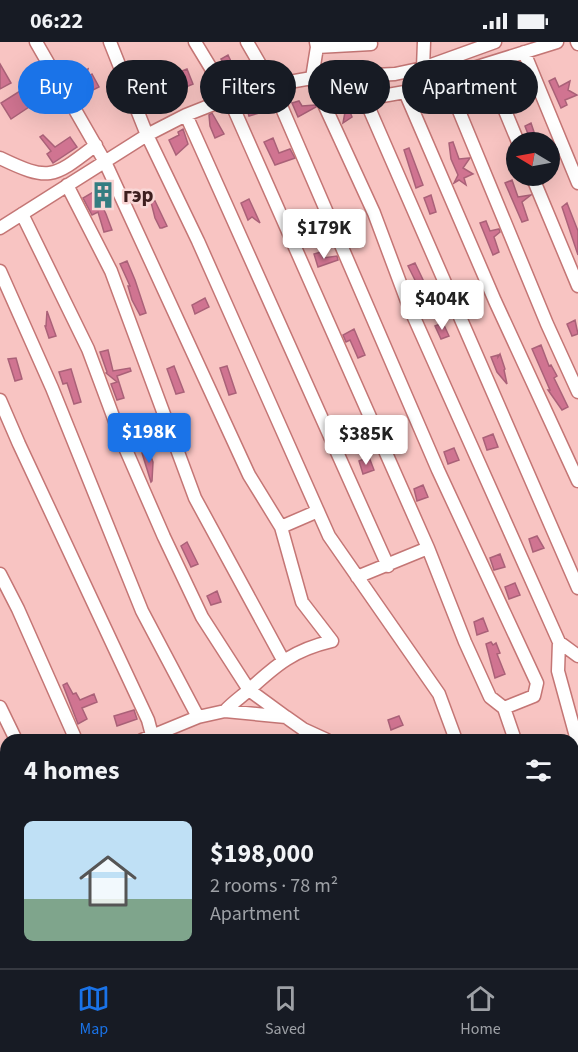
<!DOCTYPE html>
<meta charset="utf-8">
<style>
body{margin:0;font-family:"Source Sans 3",sans-serif;background:#20242c;color:#f1f3f6;height:100vh;display:flex;flex-direction:column;font-size:22px;white-space:nowrap}
*{box-sizing:border-box;margin:0}
p{font-size:20px;color:#9ea1a6}
.icon{flex:none;width:33px;height:33px;fill:none;stroke:currentColor;stroke-width:2;stroke-linecap:round;stroke-linejoin:round}
.map{position:relative;flex:1;overflow:hidden}
.details{position:absolute;left:0px;top:692px;width:579px;height:236px;display:flex;flex-direction:column;background:#171b24;border-radius:18px 18px 0 0;box-shadow:0 6px 24px #0002}
.details>*{flex:none}
.hud{position:absolute;left:18px;top:18px;width:543px;height:54px;display:flex;gap:12px}
.needle{width:39px;rotate:280deg}
.buttons{position:absolute;left:506px;top:90px;display:grid;gap:12px}
.buttons a{display:grid;place-items:center;width:54px;height:54px;border-radius:50%;background:#171b24;box-shadow:0 6px 24px #0002;font-size:30px}
.price{position:absolute;translate:-50% -51px;padding:0 14px;border-radius:6px;background:#fff;color:#222;font-size:20px;line-height:39px;filter:drop-shadow(0 2px 3px #0008)}
.price::after{content:'';position:absolute;left:50%;top:36px;width:18px;height:14px;margin-left:-9px;background:inherit;clip-path:polygon(0 0,100% 0,50% 100%)}
.price.selected{background:#1a73e8;color:#fff}
ul{padding:0;list-style:none}
li{display:flex;align-items:center;gap:18px;height:150px;padding:0 24px}
li span{display:grid;place-items:center;flex:none;width:168px;height:120px;border-radius:9px;color:#555}
li>.icon{margin-inline-start:auto}
span .icon{width:72px;height:72px;fill:#fffc;stroke-width:1}
li b{font-size:26px}
h2{display:flex;justify-content:space-between;align-items:center;height:72px;padding:0 24px;font-size:26px}
.chip{padding:0 21px;border-radius:27px;background:#171b24;box-shadow:0 6px 24px #0002;font-size:21px;line-height:54px}
.chip.selected{background:#1a73e8;color:#fff}
.status{display:flex;justify-content:space-between;align-items:center;height:42px;padding:0 30px;background:#171b24;direction:ltr}
.status svg{height:16px;fill:currentColor}
.dock{display:flex;justify-content:space-around;align-items:center;height:84px;border-top:2px solid #363941;background:#171b24;font-size:16px;color:#9ea1a6}
.dock a{display:grid;justify-items:center;gap:3px}
.dock .selected{color:#1a73e8}
.map>svg:first-child{display:block}
.building{fill:#d07491;stroke:#aa6178;stroke-width:1.5}
.lines{fill:none;stroke-linecap:round;stroke-linejoin:round}
.minor-casing{stroke:#c47675;stroke-width:15}
.minor{stroke:#fff;stroke-width:12}
.labels{text-anchor:middle;dominant-baseline:central;stroke-width:5;stroke-linejoin:round;paint-order:stroke}
.poi-label{font-size:21px;font-weight:bold;fill:#3e1f1f;stroke:#f9d6d5;text-anchor:start}
</style>
<div class="status"><b>06:22</b><svg viewBox="0 0 49 12"><path d="M0 12V9h3v3zM5 12V6h3v6zM10 12V3h3v9zM15 12V0h3v12zM26 1h20v11H26zM47 4h2v5h-2z"/></svg></div>
<div class="map">
<svg width="578" height="926" viewBox="0 0 578 926">
<rect width="100%" height="100%" fill="#f8c4c2"/>
<!-- building -->
<path class="building" d="M228 13 236 30 230 33 221 17Z
M0 22 11 41 0 47Z
M88 27 86 36 92 32 99 45 91 49 88 42 84 47 77 33Z
M187 27 193 42 174 50 167 35Z
M555 36 559 45 570 39 568 48 577 53 565 58 567 63 561 66 549 39Z
M31 42 41 57 11 77 1 61Z
M342 49 352 75 343 81 346 65 340 68 334 52Z
M265 57 267 65 262 66 263 70 249 74 246 64Z
M299 59 302 64 315 63 316 65 298 75 292 61Z
M212 71 224 92 215 96 210 84 209 73Z
M531 81 537 99 533 100H531L525 84Z
M183 87 188 102 176 113 169 98 179 93 178 90Z
M43 93 55 105 70 95 77 105 53 121 47 112 51 109 40 95Z
M273 96 279 111 290 107 295 116 275 123 264 100Z
M453 100 459 117 470 116 463 126 473 132 464 136 466 143 459 138 454 141 458 133 451 117 449 101Z
M409 106 423 143 416 146 404 108Z
M512 138 518 155 531 153 522 160 528 178 522 180 505 141Z
M95 149 106 172 112 188 104 190 98 170 92 173 83 156Z
M431 153 436 170 430 172 424 156Z
M249 157 260 181 252 175 248 178 241 161Z
M155 159 167 184 162 186H160L155 176 151 160Z
M567 161 578 189V213L562 165Z
M486 179 490 189 499 187 500 190 494 195 499 210 493 213 480 181Z
M321 210 323 216 337 214 338 218 318 225 314 212Z
M127 219 135 238 146 271 140 273 132 258 128 244H130L120 222Z
M415 221 426 244 419 246 408 224Z
M205 256 209 265 195 272 192 263Z
M47 269 56 294 49 296 45 284H46Z
M575 278 578 292 572 294 567 282Z
M443 281 449 294 441 297 435 284Z
M354 287 365 313 358 316 350 298 346 300 343 293Z
M541 303 549 324 551 323 557 334 554 336 568 365 562 368 548 348H550L532 307Z
M108 308 113 329 130 326 131 329 117 334 124 356 117 358 111 342 117 340 106 331 107 330 100 310Z
M500 312 505 327 504 328 507 342 497 330 491 315 498 313V315Z
M16 316 22 337 15 339 8 317Z
M174 324 184 350 176 352 167 327Z
M227 324 236 351 229 353 220 326Z
M71 327 81 360 74 362 67 341 63 342 59 330Z
M493 392 498 405 487 408 483 396Z
M454 406 459 418 448 422 444 410Z
M149 409 153 420 152 439 151 440 142 411Z
M369 415 374 428 363 432 359 419Z
M423 443 428 455 417 459 414 447Z
M537 494 544 506 533 510 529 497Z
M187 500 198 522 191 525 181 504Z
M500 512 505 525 494 528 490 516Z
M515 541 520 553 509 557 505 545Z
M217 549 221 560 211 563 207 554Z
M483 576 488 589 477 593 474 580Z
M491 600 493 603 496 601 500 611 497 612 505 632 495 636 486 602Z
M67 641 73 652 76 651 80 658 94 652 97 660 82 666 87 677 78 682 63 643Z
M134 668 137 677 117 684 114 674Z
M399 674 403 683 391 688 388 678Z"/>
<g class="lines">
<defs>
<path id="minor" d="M36 0 105 120 249 433 281 485 302 560 332 599C294 608 277 622 249 648 241 655 232 661 225 669
M110 0 147 93 198 199 329 494 439 652 456 698
M195 0 229 56 428 506 465 600 490 655 504 666
M247 0 272 43 438 428 537 641 534 654 504 666 515 698
M316 0 317 5 312 36 374 171 408 262 559 600 578 614
M577 0 578 2
M317 5 371 2
M524 10 578 141
M486 23 518 100
M423 26 424 0
M367 33 365 57 578 546
M445 35 547 282 578 350
M405 50 495 259 578 439
M365 57 405 50 445 35 557 0
M186 73 388 524
M0 116C50 140 53 136 96 103
M532 134 578 244
M67 143 111 229 195 456 283 618
M22 172 88 307 123 401 164 495 202 575 249 648 286 675
M0 186 147 93 186 73 229 56 272 43 312 36 395 32 423 26 495 0
M0 229 52 346 142 569 198 675
M0 358 19 402 148 678 152 693
M281 485 318 469
M0 532 18 567 76 698
M357 535 428 506
M559 600 558 629 578 702
M0 665 16 698
M142 698 198 675 225 669 286 675 303 687 327 698
M0 782 6 773
M573 853 578 868
M458 921 460 926
M542 921 544 926
M0 922 2 926"/>
</defs>
<!-- minor casing -->
<use href="#minor" class="minor-casing"/>
<!-- minor -->
<use href="#minor" class="minor"/>
</g>
<!-- icons -->
<defs>
<symbol id="building-bare" viewBox="-9 -9 18 18"><path d="M-4-6H4V6H1V3H-1V6H-4ZM-2.5-4.3h1.7v1.8h-1.7ZM.8-4.3h1.7v1.8H.8ZM-2.5-1h1.7V.8h-1.7ZM.8-1h1.7V.8H.8Z" fill="#347d81" stroke="#f9d6d5" stroke-width="2.5" paint-order="stroke"/></symbol>
</defs>
<g fill-rule="evenodd">
<use href="#building-bare" x="84" y="134" width="38" height="38"/>
</g>
<g class="labels">
<!-- poi labels -->
<g class="poi-label">
<text x="123" y="153">гэр</text>
</g>
</g>
</svg>
<div class="buttons">
<a><svg class="needle" viewBox="-14 -14 28 28"><path d="M0-13l5 13h-10z" fill="#e53935"/><path d="M0 13l5-13h-10z" fill="#9ea1a6"/></svg></a>
</div>
<b class="price" style="left:324px;top:218px">$179K</b>
<b class="price" style="left:442px;top:289px">$404K</b>
<b class="price selected" style="left:149px;top:422px">$198K</b>
<b class="price" style="left:366px;top:424px">$385K</b>
<div class="hud">
<a class="chip selected">Buy</a>
<a class="chip">Rent</a>
<a class="chip">Filters</a>
<a class="chip">New</a>
<a class="chip">Apartment</a>
</div>
<section class="details">
<h2>4 homes<svg class="icon" aria-label="filters" viewBox="0 0 24 24"><path d="M4 7h16M4 17h16"/><circle cx="9" cy="7" r="2"/><circle cx="15" cy="17" r="2"/></svg></h2>
<ul>
<li><span style="background:linear-gradient(#bfe0f5 65%,#7fa58c 0)"><svg class="icon" aria-label="home" viewBox="0 0 24 24"><path d="M3 11l9-7 9 7M6 9v11h12V9"/></svg></span><div><b>$198,000</b><p>2 rooms · 78 m²</p><p>Apartment</p></div></li>
</ul>
</section>
</div>
<nav class="dock">
<a class="selected"><svg class="icon" aria-label="map" viewBox="0 0 24 24"><path d="M3 6l6-2 6 2 6-2v14l-6 2-6-2-6 2zM9 4v14M15 6v14"/></svg>Map</a>
<a><svg class="icon" aria-label="saved" viewBox="0 0 24 24"><path d="M7 4h10v16l-5-4-5 4z"/></svg>Saved</a>
<a><svg class="icon" aria-label="home" viewBox="0 0 24 24"><path d="M3 11l9-7 9 7M6 9v11h12V9"/></svg>Home</a>
</nav>
